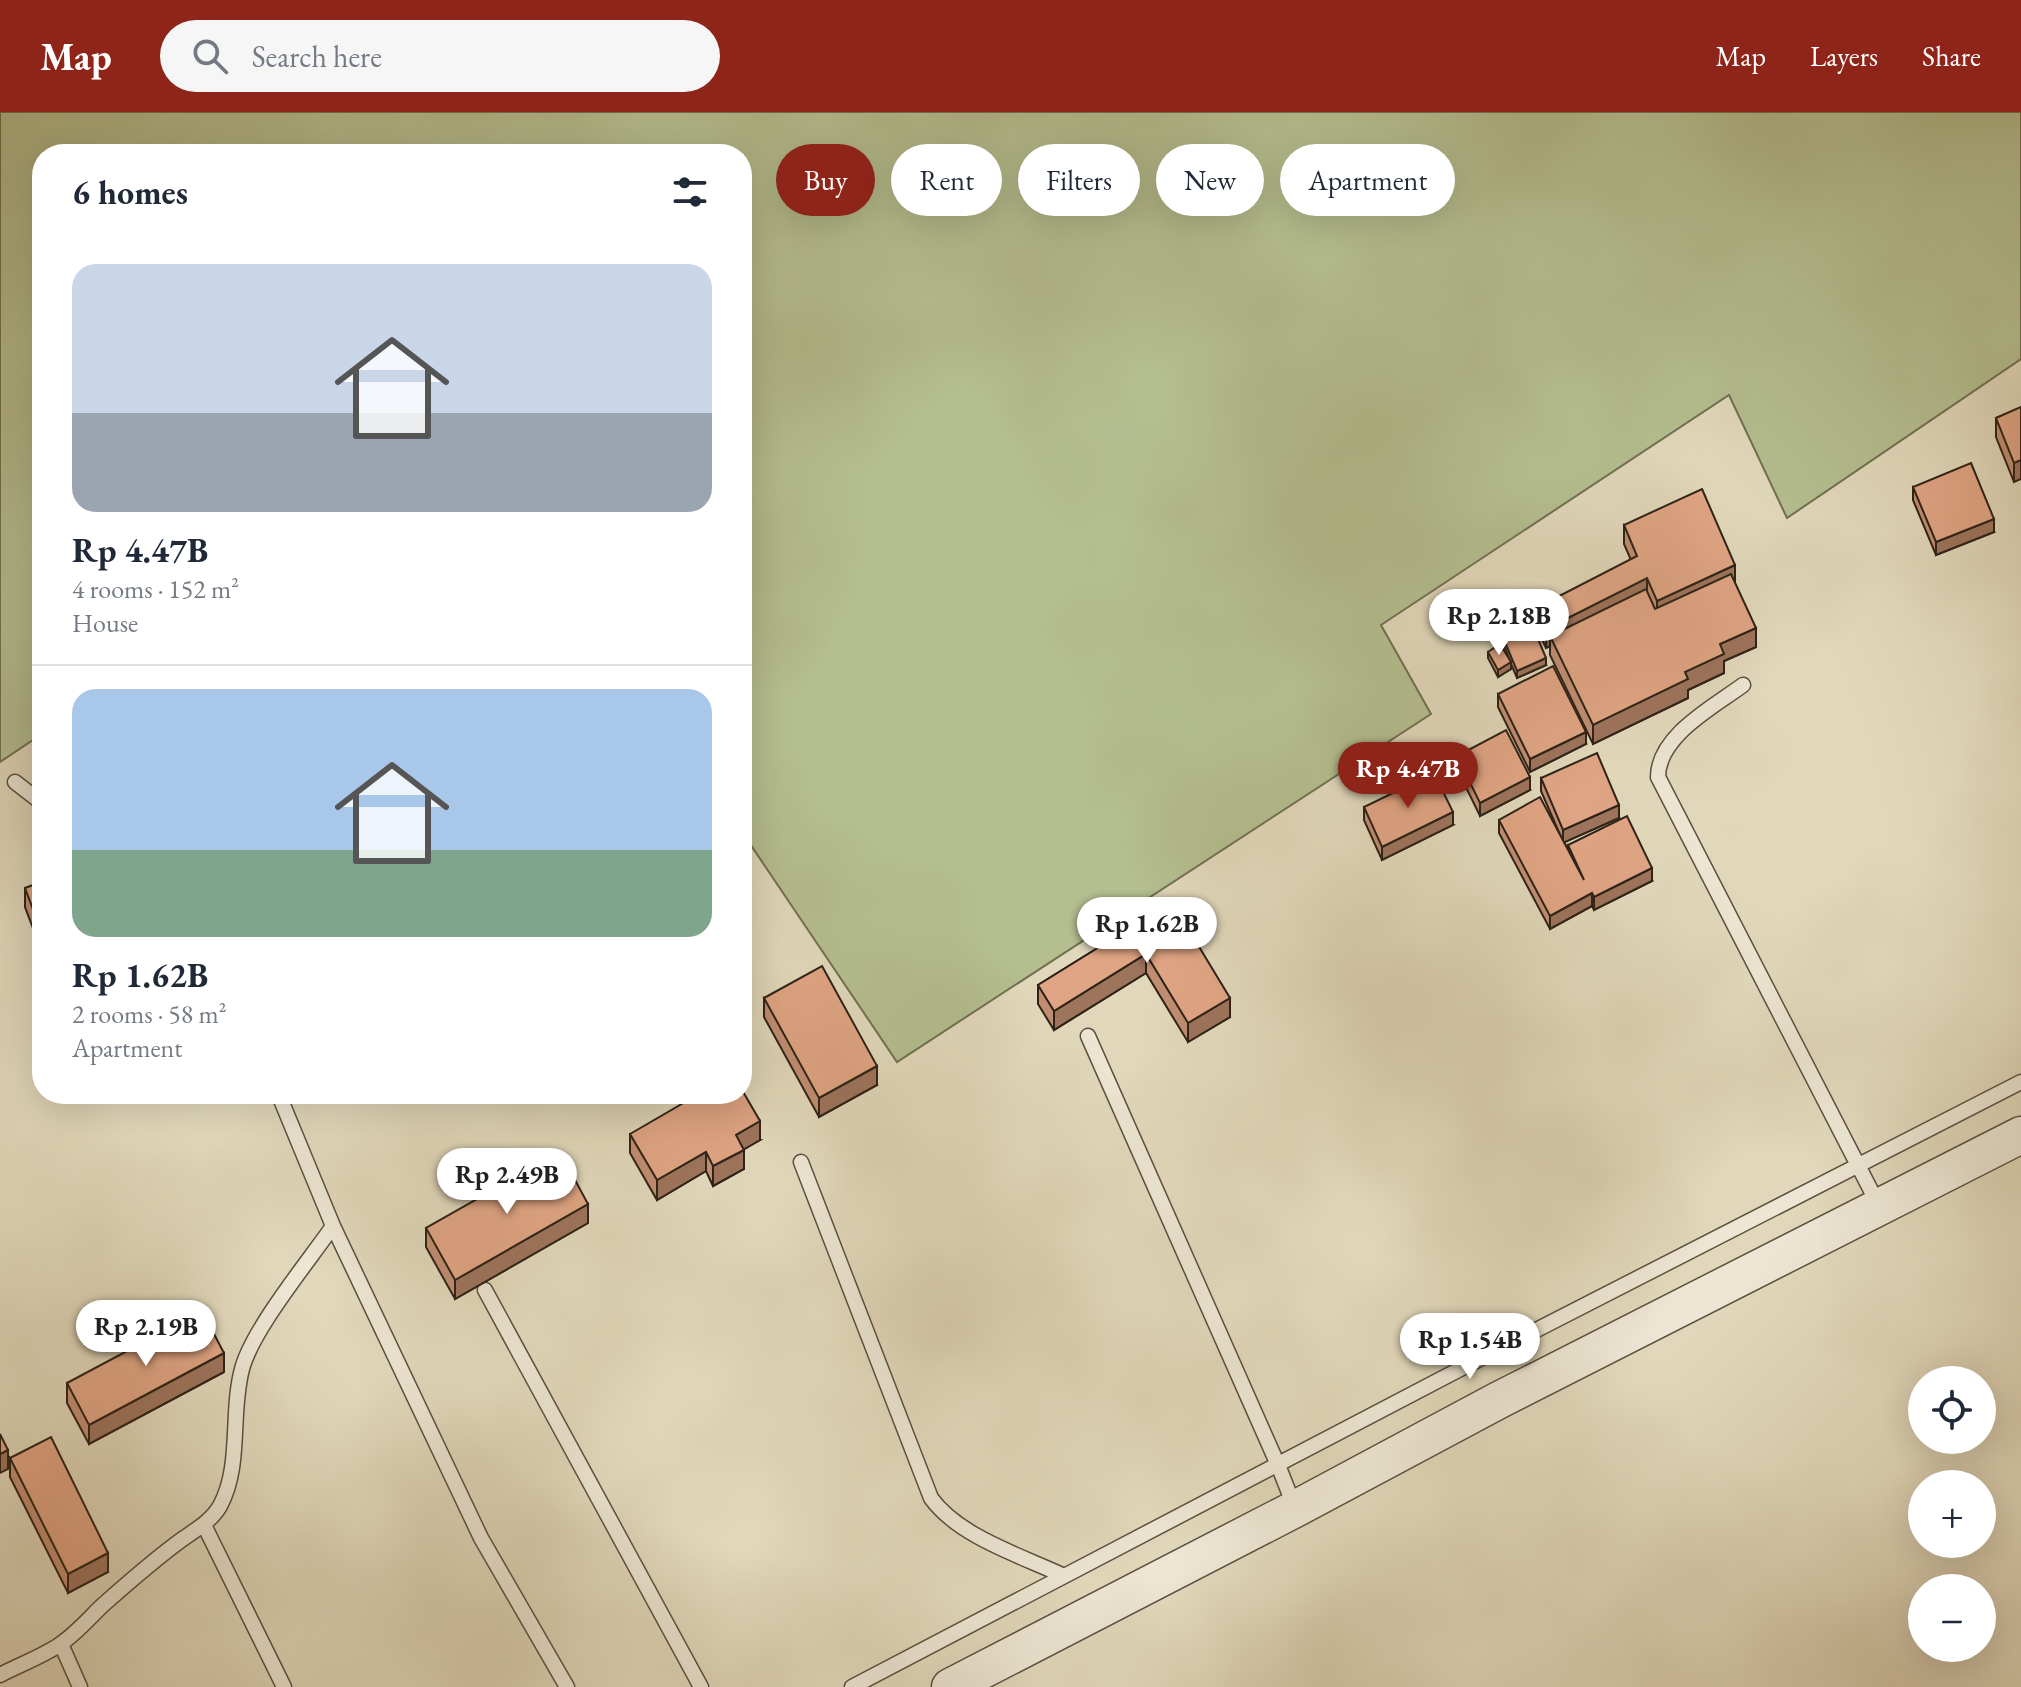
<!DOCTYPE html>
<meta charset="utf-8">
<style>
body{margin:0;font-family:"EB Garamond",serif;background:#f6f6f7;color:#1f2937;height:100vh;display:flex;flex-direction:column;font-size:30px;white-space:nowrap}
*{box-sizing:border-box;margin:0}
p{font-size:26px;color:#747a83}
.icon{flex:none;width:44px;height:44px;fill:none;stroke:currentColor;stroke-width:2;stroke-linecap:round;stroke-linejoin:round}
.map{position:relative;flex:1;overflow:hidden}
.side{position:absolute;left:32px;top:32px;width:720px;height:960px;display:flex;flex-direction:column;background:#fff;border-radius:32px;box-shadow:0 8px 32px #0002}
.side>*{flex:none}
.banner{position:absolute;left:776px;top:32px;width:760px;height:72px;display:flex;gap:16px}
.fabs{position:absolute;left:1908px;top:1254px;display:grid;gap:16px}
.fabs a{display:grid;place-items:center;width:88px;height:88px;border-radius:50%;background:#fff;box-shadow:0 8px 32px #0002;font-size:40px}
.price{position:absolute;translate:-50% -68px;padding:0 18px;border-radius:28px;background:#fff;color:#222;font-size:26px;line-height:52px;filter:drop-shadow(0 2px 4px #0008)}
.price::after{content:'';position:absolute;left:50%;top:48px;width:24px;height:18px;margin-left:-12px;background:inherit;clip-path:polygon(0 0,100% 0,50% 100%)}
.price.active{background:#8f2418;color:#fff}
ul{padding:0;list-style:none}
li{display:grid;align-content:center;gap:16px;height:424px;padding:0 40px}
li+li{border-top:2px solid #e0e1e3}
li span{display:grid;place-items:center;height:248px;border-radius:24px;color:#555}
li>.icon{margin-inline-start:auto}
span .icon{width:144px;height:144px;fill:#fffc;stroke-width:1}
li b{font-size:34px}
h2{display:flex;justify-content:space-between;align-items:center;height:96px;padding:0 40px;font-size:34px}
.chip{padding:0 28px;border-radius:36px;background:#fff;box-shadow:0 8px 32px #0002;font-size:28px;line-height:72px}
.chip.active{background:#8f2418;color:#fff}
header{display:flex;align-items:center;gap:48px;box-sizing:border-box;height:112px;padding:0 40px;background:#8f2418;color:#fff}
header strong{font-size:38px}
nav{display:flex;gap:44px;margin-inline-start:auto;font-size:28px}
.search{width:560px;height:72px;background:#f6f6f7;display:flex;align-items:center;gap:20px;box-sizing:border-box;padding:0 28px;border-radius:44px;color:#747a83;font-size:30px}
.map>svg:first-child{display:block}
.green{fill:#b4be8f;stroke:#717053;stroke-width:2}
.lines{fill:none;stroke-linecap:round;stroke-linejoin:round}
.service-casing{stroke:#5b5040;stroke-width:17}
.tertiary-casing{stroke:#5b5040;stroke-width:39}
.service{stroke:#ece6d3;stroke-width:14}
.tertiary{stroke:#ece6d3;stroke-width:36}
.wall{fill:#c18e72;stroke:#2e2217;stroke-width:2}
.shaded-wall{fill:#9d745c;stroke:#2e2217;stroke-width:2}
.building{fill:#e0a584;stroke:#2e2217;stroke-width:2}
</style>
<header>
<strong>Map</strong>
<div class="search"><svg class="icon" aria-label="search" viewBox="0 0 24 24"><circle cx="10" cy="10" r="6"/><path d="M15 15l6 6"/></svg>Search here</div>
<nav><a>Map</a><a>Layers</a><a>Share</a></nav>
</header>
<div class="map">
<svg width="2021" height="1575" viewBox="0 0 2021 1575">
<rect width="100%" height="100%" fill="#e1d8bb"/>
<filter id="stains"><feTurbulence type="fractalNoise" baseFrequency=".0025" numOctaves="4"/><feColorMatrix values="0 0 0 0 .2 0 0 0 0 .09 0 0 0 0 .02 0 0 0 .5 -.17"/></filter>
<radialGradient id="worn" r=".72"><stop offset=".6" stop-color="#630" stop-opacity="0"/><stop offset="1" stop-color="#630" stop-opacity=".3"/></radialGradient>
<!-- green -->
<path class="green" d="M0 0H2021V247L1787 406 1729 283 1381 513 1431 602 897 950 742 720V42H42V622L0 650Z"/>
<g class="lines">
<defs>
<path id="service" d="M1743 573C1713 595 1658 624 1658 665L1880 1096
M15 670 42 691
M1088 924 1278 1353 1295 1396
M276 982 281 988 333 1114 481 1426 567 1575
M801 1050 931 1386C959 1425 1022 1444 1064 1464
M485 1178 701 1575
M204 1413 284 1575
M61 1532 80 1575
M0 1563C19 1553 41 1545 59 1533 76 1522 90 1505 104 1492 130 1469 156 1446 184 1426 197 1417 212 1408 220 1394 242 1353 230 1302 242 1257 252 1218 308 1150 333 1114
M852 1575 1464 1255 2021 970"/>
<path id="tertiary" d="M950 1575 1295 1397 1499 1288 2021 1023"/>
</defs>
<!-- service casing -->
<use href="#service" class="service-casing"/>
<!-- tertiary casing -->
<use href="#tertiary" class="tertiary-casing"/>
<!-- service -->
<use href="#service" class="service"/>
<!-- tertiary -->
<use href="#tertiary" class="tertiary"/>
</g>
<!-- wall -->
<path class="wall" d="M2021 295 2014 370 1996 325V306Z
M1913 375 1994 420 1936 443 1913 388Z
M1624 413 1735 472 1756 535 1724 549V561L1688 578V586L1593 632 1550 543V534L1546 536 1536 515V496L1631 448 1624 432Z
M1502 523 1546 553 1517 566 1511 552V557L1498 565 1488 546V540L1509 546 1502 529Z
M1498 582 1586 632 1530 660 1498 595Z
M1457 644 1530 678 1480 704 1457 657Z
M1541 666 1619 706 1564 730 1568 739V733L1652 769 1594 798 1592 794 1550 817 1499 721V708L1561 725 1541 679Z
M1364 695 1453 713 1382 748 1364 708Z
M42 770V840L25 795V776Z
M1172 790 1230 905 1188 930 1146 861 1054 918 1038 892V873Z
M764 886 877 973 819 1005 764 905Z
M630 1022 760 1028 744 1037V1057L713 1074 706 1059 657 1088 630 1041Z
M588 1111 455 1187 426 1135V1116Z
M224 1260 89 1332 67 1291V1271Z
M10 1346 108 1460 68 1481 10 1365Z"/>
<!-- shaded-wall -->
<path class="shaded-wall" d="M2021 348V367L2014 370V351Z
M1994 407V420L1936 443V430Z
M1735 453V472L1657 508V489Z
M1647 466V485L1550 524V534L1546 536V517Z
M1756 516V535L1724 549V561L1688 578V586L1593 632V613L1685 560 1720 532Z
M1546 546V553L1517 566V559Z
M1511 550V557L1498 565V558Z
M1586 620V632L1530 660V647Z
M1530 665V678L1480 704V691Z
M1619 693V706L1563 731V718Z
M1453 700V713L1382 748V735Z
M1652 756V769L1594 798V785Z
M1592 781V794L1550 817V804Z
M1146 842V861L1054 918V899Z
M1230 886V905L1188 930V911Z
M877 954V973L819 1005V986Z
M760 1009V1028L736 1042V1023Z
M744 1038V1057L713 1074V1054Z
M706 1040V1059L657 1088V1068Z
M588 1092V1111L455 1187V1168Z
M224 1241V1260L89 1332V1313Z
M8 1338V1357L0 1361V1342Z
M108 1441V1460L68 1481V1462Z"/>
<!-- building -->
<path class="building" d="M2021 295V348L2014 351 1996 306Z
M1971 351 1994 407 1936 430 1913 375Z
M1702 377 1735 453 1657 489 1647 466 1546 517 1536 496 1637 444 1624 413Z
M1731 462 1756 516 1720 532 1724 542 1685 560 1688 567 1593 613 1550 524 1646 477 1655 497Z
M1531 510 1546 546 1517 559 1502 523Z
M1500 532 1511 550 1498 558 1488 540Z
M1553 554 1586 620 1530 647 1498 582Z
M1506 618 1530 665 1480 691 1457 644Z
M1597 641 1619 693 1563 718 1541 666Z
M1434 661 1453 700 1382 735 1364 695Z
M1540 685 1584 768 1568 733 1627 704 1652 756 1594 785 1592 781 1550 804 1499 708Z
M42 770V821L25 776Z
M1172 790 1230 886 1188 911 1146 842 1054 899 1038 873Z
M822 854 877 954 819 986 764 886Z
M742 978 760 1009 736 1023 744 1038 713 1054 706 1040 657 1068 630 1022 699 982H742Z
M560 1040 588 1092 455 1168 426 1116Z
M202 1199 224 1241 89 1313 67 1271Z
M0 1322 8 1338 0 1342Z
M51 1325 108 1441 68 1462 10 1346Z"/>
<rect width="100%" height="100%" filter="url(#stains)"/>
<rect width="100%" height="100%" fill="url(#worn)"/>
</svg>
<div class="fabs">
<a><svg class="icon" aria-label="locate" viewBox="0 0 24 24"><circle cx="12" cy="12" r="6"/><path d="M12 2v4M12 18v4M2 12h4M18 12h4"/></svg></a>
<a>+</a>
<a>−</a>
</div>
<b class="price" style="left:1499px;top:545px">Rp 2.18B</b>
<b class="price active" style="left:1408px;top:698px">Rp 4.47B</b>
<b class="price" style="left:1147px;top:853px">Rp 1.62B</b>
<b class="price" style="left:507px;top:1104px">Rp 2.49B</b>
<b class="price" style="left:146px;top:1256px">Rp 2.19B</b>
<b class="price" style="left:1470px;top:1269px">Rp 1.54B</b>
<div class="banner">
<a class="chip active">Buy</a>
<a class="chip">Rent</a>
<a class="chip">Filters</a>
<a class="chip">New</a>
<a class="chip">Apartment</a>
</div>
<section class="side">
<h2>6 homes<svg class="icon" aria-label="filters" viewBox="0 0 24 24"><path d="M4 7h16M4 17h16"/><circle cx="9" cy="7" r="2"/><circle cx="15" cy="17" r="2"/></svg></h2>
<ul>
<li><span style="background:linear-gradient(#c9d6e8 60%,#9aa5b1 0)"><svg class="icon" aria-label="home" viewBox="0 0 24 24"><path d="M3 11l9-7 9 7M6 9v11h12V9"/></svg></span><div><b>Rp 4.47B</b><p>4 rooms · 152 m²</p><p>House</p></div></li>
<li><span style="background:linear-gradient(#a9c7e8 65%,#7fa58c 0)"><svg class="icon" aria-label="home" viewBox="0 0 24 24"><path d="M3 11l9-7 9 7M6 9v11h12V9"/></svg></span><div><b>Rp 1.62B</b><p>2 rooms · 58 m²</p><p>Apartment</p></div></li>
</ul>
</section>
</div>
